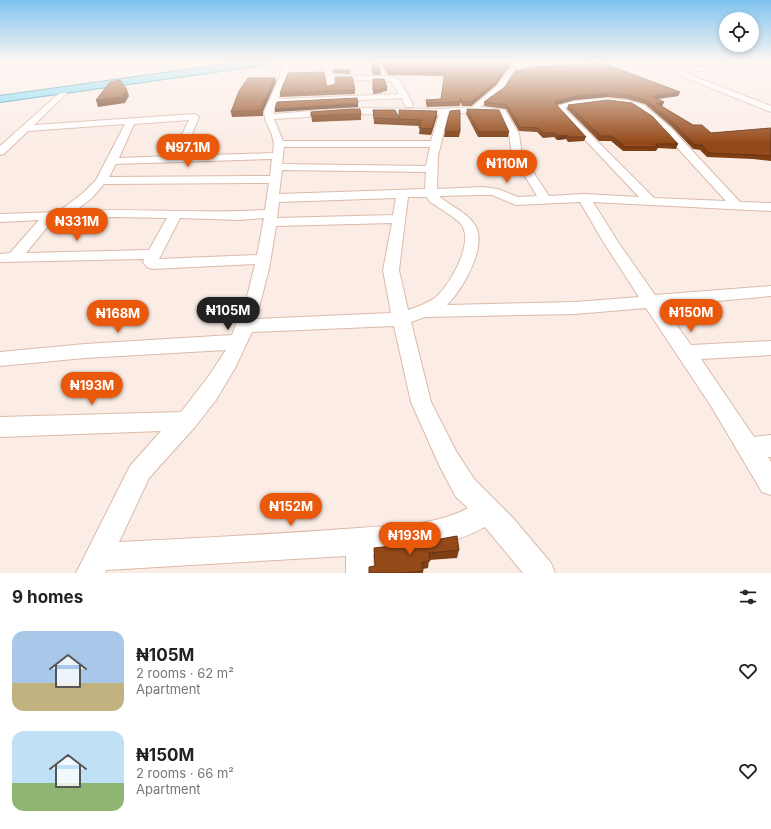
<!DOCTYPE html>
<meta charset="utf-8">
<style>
body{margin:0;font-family:Inter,sans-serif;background:#f6f6f6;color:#222;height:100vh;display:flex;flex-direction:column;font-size:15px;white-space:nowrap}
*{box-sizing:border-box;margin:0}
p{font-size:13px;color:#767676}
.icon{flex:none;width:22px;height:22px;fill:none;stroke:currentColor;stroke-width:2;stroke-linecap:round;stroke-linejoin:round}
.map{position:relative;height:573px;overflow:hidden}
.side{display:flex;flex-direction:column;background:#fff;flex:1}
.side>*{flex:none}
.tools{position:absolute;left:719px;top:12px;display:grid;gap:8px}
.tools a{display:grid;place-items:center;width:40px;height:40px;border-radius:50%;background:#fff;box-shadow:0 2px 6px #0003;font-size:20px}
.price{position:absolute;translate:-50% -34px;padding:0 9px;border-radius:14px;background:#ea580c;color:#fff;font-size:13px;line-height:26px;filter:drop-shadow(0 1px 2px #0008)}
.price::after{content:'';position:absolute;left:50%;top:24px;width:12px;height:9px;margin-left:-6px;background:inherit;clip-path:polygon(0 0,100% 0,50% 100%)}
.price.selected{background:#222;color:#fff}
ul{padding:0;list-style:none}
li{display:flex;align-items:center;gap:12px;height:100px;padding:0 12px}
li span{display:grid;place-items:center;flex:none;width:112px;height:80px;border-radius:12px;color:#555}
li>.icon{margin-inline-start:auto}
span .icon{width:48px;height:48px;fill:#fffc;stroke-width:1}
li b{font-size:17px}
h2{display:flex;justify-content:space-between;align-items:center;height:48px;padding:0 12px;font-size:17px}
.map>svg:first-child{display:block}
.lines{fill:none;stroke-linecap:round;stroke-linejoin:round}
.street-casing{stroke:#dbbaa9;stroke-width:2}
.primary-casing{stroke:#248ba6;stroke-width:2}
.street{fill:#fff;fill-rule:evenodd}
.primary{fill:#77daf5;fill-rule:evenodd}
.wall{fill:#7f3f15}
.shaded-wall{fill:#683311}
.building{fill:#944918;stroke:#683311}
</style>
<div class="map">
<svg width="771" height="573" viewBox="0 0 771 573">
<rect width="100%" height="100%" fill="#fbede6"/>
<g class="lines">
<defs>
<path id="street" d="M284 62H290L287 78 278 99 399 94 391 81 333 79 335 87 328 89 325 70 320 62H327L332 75 396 77 401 82 413 105 412 107H406L402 98 276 104 273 114 351 108 442 109 472 107 497 86 508 70 532 67V69L513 73 503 89 480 107 505 110 519 134 522 155 549 196 584 194 639 197 554 107 574 101 607 98 627 100 644 105 671 128 740 202 771 203V211L593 202 618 242 655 295 771 286V296L663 306 691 345 771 341V355L701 359 754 437 771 435V457H768L771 462V495L762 492 711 406 646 308 575 314 425 317 411 322 431 402 456 451 474 479 513 518 551 563 555 573H523L485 527C449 547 414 550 373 554L374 573H346V556L106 570 105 573H76L130 466 161 431 0 437V417L181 412 208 377 226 350 85 358 0 366V352L85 344 232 335 248 293 255 264 152 269 147 267 143 262 144 259 0 262V254L10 253 39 220 0 222V214L58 212 83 193 96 180 125 124 28 131 4 154 0 155V146L64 89H67V93L34 125 195 114 199 117 183 156 273 153 274 144 272 135 265 119 264 112 279 78ZM607 103 631 106 651 119 726 201 654 198 564 108ZM474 112 499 114 509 134 512 155 537 196 518 197 498 189 483 187 437 189 438 156 448 114ZM351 114 439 115 431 141H283L274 119ZM189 120 172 156 119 158 134 124ZM284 147H430L426 166 282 164ZM272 159 270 176 109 177 116 164ZM282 170 426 172 425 189 279 194ZM269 183 265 210C202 214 139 208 75 211L92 198 104 184ZM483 195H492L516 205 580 202 604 243 639 297 575 302 447 305C463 289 488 246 475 225 467 212 450 206 439 196ZM408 197H427L429 201C437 207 458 218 463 227 472 247 450 284 436 297 428 303 417 307 408 310L399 270ZM396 198 393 215 277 218 279 202ZM114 217 167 218 149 250 26 253 53 220ZM180 218 239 220 264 218 257 255 159 259ZM392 223 383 270 391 313 256 319 269 269 276 226ZM394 326 411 402 440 467 456 497 468 508C435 526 394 525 358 528 279 534 199 538 119 542L149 478 194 428 216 400 235 368 252 332Z
M646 62H656L677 70 735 62H757L685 73 771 106V112Z"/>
<path id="primary" d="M242 62H269L265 65 0 102V96Z"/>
</defs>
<!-- street casing -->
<use href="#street" class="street-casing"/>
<!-- primary casing -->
<use href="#primary" class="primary-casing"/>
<!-- street -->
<use href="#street" class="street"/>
<!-- primary -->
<use href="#primary" class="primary"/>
</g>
<!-- wall -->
<path class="wall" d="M372 62 381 72V75H373Z
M380 62H510V68L507 69 496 85 471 106H462L460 102V106L427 107 426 104V100L441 99 444 76 388 75Z
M333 70H350V74L333 73Z
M335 77 355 90V94L280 97V93L326 85 328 86 336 84Z
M275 78 276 82 263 111V116L232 117 231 112Z
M373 79 387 88V91L382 92V93L373 94Z
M505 87 680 92 678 96 658 99 664 102 662 106 693 125 711 133 771 128V161L753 159 707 157 700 150 693 149 672 127 645 104 627 99 607 97 574 100 556 105 586 137 584 141 568 142 566 139 557 140 554 137 543 138 537 132 519 131 506 109 484 106V102Z
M568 105 678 144 676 149 658 148 656 151H623L611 141H599L567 109Z
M467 109 509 132 508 137H478L466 114Z
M373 110 399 118 437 116 431 135 419 134 420 126 374 124Z
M311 112 361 114V120L312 122Z
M445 131 460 132 459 137H444Z
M374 548 459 550 457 558 429 560 428 568 423 569V573H369L375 566Z"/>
<!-- shaded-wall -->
<path class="shaded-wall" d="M511 65 510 68 507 69 496 85 471 106 472 101 507 66Z
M275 78 276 82 263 111V116L262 106Z
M127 90 129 96 125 103 98 107 96 100Z
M680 92 678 96 650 100 652 96Z
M608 93 607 97 574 100 553 106 554 102 575 96Z
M664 102 662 106 654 107 656 103Z
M358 103V107L275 112V109Z
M437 111V116L431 135 432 129Z
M568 135 566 139 557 140 558 136Z"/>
<!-- building -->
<path class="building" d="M372 62H378L381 72H372Z
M382 62H510L511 65 507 66 496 81 472 101 463 102 460 98V102L427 103 426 100 441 99 445 72H388Z
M603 63 680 92 652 96 664 102 656 103 693 125H702L711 133 771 128V156L756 155 709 153 702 145H695L674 123 646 100 629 95 608 93 575 96 554 102 586 137H570L568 135 558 136 555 133H544L538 128 520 127 507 105 484 102 505 87 515 71 534 67Z
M333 70H350V71Z
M324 72 326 85 328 86 336 84 335 77H352L355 90 280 93 288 73Z
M248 78H275L262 106V110L231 112 239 91Z
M373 79H384L387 88 381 89 382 90H373Z
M120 80 127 90 122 97 96 100 110 82Z
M357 98 358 103 275 109 277 102Z
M608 100 632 103 652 116 678 144H655L658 147H625L612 136H601L568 105Z
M351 109H360L361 114 311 116V112Z
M467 109 499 110 509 132H479Z
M373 110H395L399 118V110L437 111 432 129 419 128 421 120 374 118Z
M460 110V132L445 131 450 111Z
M457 536 459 550 429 553 430 561 422 562 423 571 401 573H369V567L375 566 374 548 418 543Z"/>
<!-- sky -->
<linearGradient id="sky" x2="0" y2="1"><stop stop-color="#7fc3ee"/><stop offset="0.43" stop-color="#fdf7f4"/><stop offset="1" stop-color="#fdf7f4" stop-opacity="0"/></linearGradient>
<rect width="771" height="143" fill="url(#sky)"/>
</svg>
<div class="tools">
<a><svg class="icon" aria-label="locate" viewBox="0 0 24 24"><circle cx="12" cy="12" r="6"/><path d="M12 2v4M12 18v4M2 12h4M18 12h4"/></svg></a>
</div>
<b class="price" style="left:188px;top:168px">₦97.1M</b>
<b class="price" style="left:507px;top:184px">₦110M</b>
<b class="price" style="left:77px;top:242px">₦331M</b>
<b class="price selected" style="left:228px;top:331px">₦105M</b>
<b class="price" style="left:691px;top:333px">₦150M</b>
<b class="price" style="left:118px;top:334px">₦168M</b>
<b class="price" style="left:92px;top:406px">₦193M</b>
<b class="price" style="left:291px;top:527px">₦152M</b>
<b class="price" style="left:410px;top:556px">₦193M</b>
</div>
<section class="side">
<h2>9 homes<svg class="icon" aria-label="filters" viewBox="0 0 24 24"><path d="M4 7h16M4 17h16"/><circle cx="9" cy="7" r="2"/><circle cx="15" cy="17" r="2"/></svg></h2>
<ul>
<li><span style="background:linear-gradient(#a9c7e8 65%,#c2b280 0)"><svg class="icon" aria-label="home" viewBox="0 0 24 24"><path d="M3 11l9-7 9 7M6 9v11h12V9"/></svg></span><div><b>₦105M</b><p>2 rooms · 62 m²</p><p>Apartment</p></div><svg class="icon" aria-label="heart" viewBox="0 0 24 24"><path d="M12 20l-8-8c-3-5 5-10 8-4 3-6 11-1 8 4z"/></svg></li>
<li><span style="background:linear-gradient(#bfe0f5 65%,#8fb573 0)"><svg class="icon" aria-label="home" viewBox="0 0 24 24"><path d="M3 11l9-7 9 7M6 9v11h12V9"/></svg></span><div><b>₦150M</b><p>2 rooms · 66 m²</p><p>Apartment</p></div><svg class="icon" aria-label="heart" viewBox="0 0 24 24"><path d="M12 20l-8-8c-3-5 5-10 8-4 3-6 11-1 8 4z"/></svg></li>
</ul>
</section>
